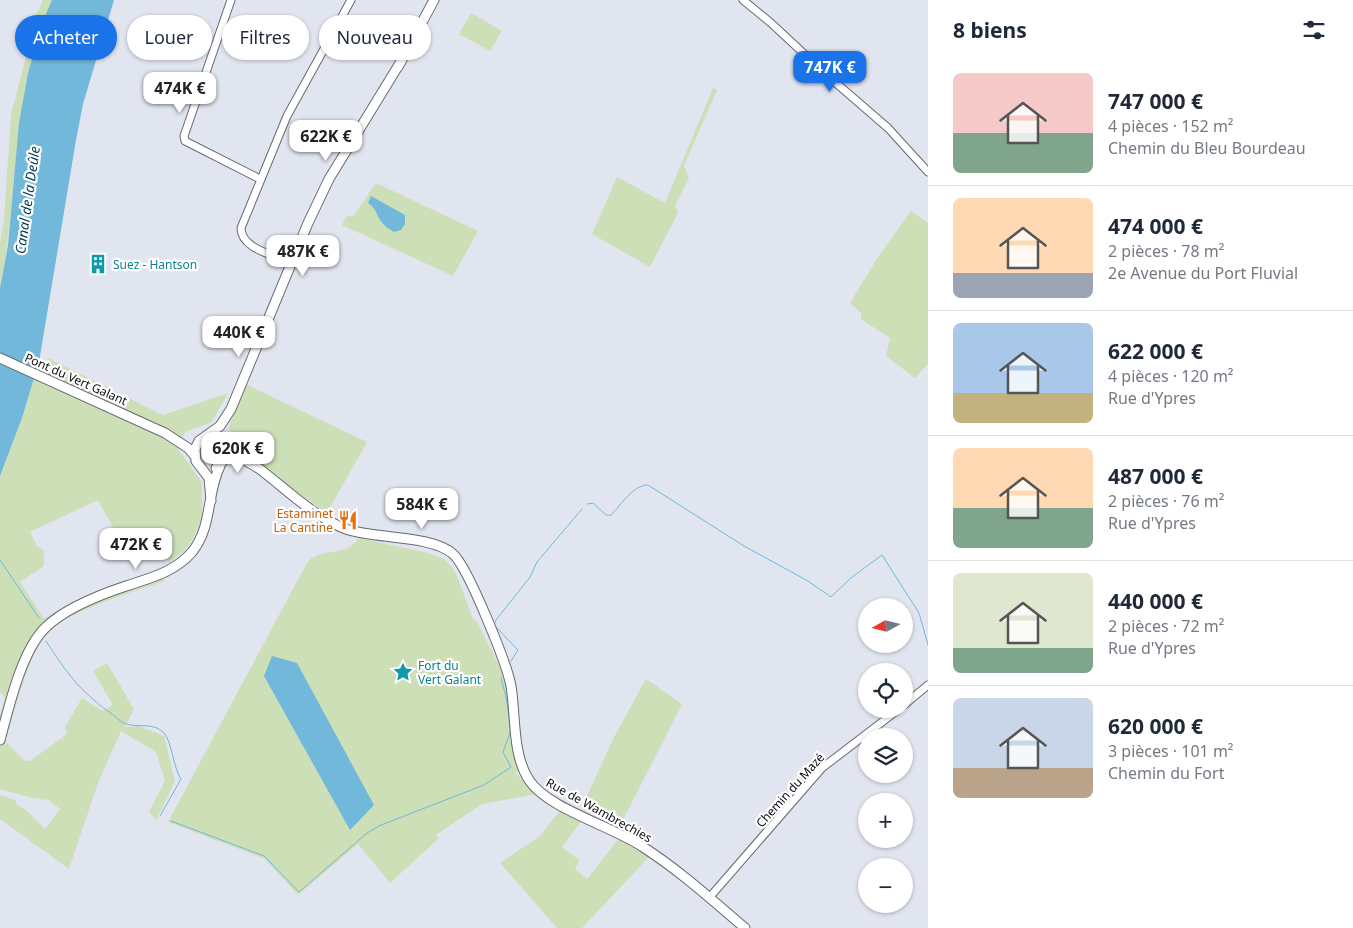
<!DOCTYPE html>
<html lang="fr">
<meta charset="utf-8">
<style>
body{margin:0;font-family:"Noto Sans",sans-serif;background:#f6f6f7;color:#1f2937;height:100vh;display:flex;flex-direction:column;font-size:19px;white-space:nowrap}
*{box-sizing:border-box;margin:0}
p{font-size:16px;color:#747a83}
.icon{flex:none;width:28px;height:28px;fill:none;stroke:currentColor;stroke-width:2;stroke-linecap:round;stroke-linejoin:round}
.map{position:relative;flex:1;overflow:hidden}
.panel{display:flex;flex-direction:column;background:#fff;width:425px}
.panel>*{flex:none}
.guide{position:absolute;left:15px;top:15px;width:475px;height:45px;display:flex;gap:10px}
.needle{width:32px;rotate:262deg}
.controls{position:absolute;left:858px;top:598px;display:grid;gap:10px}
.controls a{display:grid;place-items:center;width:55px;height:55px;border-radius:50%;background:#fff;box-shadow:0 1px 4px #0004;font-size:25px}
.price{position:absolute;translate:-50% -42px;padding:0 11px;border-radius:10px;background:#fff;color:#222;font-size:16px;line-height:32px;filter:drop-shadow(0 1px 2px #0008)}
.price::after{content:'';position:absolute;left:50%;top:30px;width:15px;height:11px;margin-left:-8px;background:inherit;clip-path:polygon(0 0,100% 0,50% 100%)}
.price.active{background:#1a73e8;color:#fff}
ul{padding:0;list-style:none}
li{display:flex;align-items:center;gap:15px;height:125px;padding:0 25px}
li+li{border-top:1px solid #e0e1e3}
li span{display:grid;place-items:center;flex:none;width:140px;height:100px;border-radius:8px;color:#555}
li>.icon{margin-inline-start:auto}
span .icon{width:60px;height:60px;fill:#fffc;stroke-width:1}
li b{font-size:21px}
h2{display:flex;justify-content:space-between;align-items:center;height:60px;padding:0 25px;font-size:21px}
.tag{padding:0 18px;border-radius:22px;background:#fff;box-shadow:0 1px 4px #0004;font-size:18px;line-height:45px}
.tag.active{background:#1a73e8;color:#fff}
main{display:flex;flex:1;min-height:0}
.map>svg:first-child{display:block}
.green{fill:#cddfb7}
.water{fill:#71b8db}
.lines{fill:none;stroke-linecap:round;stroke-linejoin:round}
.stream{stroke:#71b8db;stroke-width:1}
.minor-casing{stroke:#666972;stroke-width:9}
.major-casing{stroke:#666972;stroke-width:11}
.minor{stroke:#fff;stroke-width:7}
.major{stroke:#fff;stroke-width:9}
.labels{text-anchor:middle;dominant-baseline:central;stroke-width:4.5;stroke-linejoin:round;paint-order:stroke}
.culture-label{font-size:12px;fill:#0d838f;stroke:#fff;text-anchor:start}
.street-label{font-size:12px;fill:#0b0c10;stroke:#fff}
.food-label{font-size:12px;fill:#c56008;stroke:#fff;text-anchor:end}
.water-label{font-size:14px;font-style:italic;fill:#003e57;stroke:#fff}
</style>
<main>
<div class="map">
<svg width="928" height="928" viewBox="0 0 928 928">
<rect width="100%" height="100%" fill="#e1e5ef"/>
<!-- green -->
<path class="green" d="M43 0H52C11 91 19 192 0 288V243L4 220 11 115 37 13Z
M471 13 502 31 490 51 459 34Z
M713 88 717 90 684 166 689 178 675 206 678 213 650 267 592 234 617 177 665 203Z
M376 183 478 231 453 276 342 225 346 217 354 215Z
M911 211 928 223V364L915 378 886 356 890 338 861 319V313L850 303 878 257Z
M48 358 163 415 228 393 212 422 185 432 177 448 202 482V518L193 539 184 551 169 563 152 533 124 547 98 500 30 532 37 546 44 550V566L20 582 44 619C78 596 117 582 158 571L165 581C136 591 56 614 41 640 26 666 15 711 5 741L25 761H30L67 734 65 727 82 698 102 711 113 705 93 671 107 663 134 709 125 727 139 726 164 736 175 781 156 820 149 812 165 781 156 752 121 731 98 783 69 869 0 819V795L16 800V804L27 811 45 829 60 809 48 800 32 798 0 789V716L5 698 0 691V476L22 418 38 367 46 369Z
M245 384 367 442 327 513 291 488 266 468 240 453 231 441V432L228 429Z
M198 453a12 12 0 1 1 24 0a12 12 0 1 1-24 0Z
M359 538 428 553 444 559 452 567 458 578 472 617 477 622 507 681 520 771 515 773 537 794 482 804 436 835 439 838 390 883 358 844 298 895 265 859 168 822 308 561C326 546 343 559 359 538Z
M646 679 682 704 620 826 581 809 614 737Z
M561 809 583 819 562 847 579 860 575 869 587 879 621 836 650 856 582 928H557L500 863 540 836Z"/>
<!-- water -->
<path class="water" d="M52 0H114L83 104 76 140 39 362 22 418 0 476V288L8 245 19 123 28 73 42 23Z
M371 196 405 215V224L401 230 394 232C374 221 381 212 368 203Z
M272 656 297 663 374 805 350 830 264 676Z"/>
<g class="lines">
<!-- stream -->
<path class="stream" d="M587 504 593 503 606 515H611C621 505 633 485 648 485L744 546 808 581 831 597 852 577 882 555 919 613 928 645
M0 560 39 618
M46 641C66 672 79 690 109 712 114 715 119 721 124 723 138 729 152 721 164 733 172 742 173 767 181 779L160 816
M511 661 518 650 494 625 496 620 530 577 537 562 582 509
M171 821 264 856 299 892 367 833 381 825 484 785 511 767 503 752 511 730 506 697 501 678"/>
<defs>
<path id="minor" d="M231 0 184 136 185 141 260 179
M743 0 771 23 829 77 888 128 928 172
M290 263C275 255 241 249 241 228L287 116 351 0
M904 705 928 685
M709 898 822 768 899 709"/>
<path id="major" d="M398 67 434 0
M0 358 165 433 188 448 195 456
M206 437 219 439 226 447 225 459 216 468
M226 447C236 457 250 462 261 470 287 490 314 517 346 529 374 539 432 535 453 554 468 567 507 664 511 686 516 716 512 754 529 780 548 809 612 826 643 847 679 870 712 900 745 928
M211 501 209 478 196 461 195 449 199 441 220 426 231 409 308 223 329 179 400 63
M0 740C9 707 21 652 45 628 65 608 99 595 126 586 150 578 175 572 192 552 213 526 206 494 220 466"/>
</defs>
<!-- minor casing -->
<use href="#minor" class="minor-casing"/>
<!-- major casing -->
<use href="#major" class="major-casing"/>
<!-- minor -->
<use href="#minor" class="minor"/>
<!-- major -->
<use href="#major" class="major"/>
</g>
<!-- icons -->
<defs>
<symbol id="building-bare" viewBox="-9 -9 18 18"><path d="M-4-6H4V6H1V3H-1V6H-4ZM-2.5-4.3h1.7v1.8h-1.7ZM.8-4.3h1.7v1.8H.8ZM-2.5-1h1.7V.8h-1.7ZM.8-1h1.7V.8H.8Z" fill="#0f9aa8" stroke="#fff" stroke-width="2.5" paint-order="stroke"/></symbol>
<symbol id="restaurant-bare" viewBox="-9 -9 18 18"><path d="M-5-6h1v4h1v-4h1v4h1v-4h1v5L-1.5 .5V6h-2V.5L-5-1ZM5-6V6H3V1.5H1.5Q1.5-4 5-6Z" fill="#e8710a" stroke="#fff" stroke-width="2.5" paint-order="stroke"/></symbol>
<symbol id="sight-bare" viewBox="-9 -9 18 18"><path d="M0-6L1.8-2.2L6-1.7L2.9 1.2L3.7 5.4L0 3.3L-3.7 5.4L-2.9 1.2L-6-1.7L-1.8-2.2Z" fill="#0f9aa8" stroke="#fff" stroke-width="2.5" paint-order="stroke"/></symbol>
</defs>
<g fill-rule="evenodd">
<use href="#building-bare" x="84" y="250" width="28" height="28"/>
<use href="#restaurant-bare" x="334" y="506" width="28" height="28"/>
<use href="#sight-bare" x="389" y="658" width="28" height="28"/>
</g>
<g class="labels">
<!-- culture labels -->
<g class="culture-label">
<text x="113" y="264">Suez - Hantson</text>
<text x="418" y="665">Fort du<tspan x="418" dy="14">Vert Galant</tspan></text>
</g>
<!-- street labels -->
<g class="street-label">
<text transform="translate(76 379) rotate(24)">Pont du Vert Galant</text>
<text transform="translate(790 790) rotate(-48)">Chemin du Mazé</text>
<text transform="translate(599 810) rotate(29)">Rue de Wambrechies</text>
</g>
<!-- food labels -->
<g class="food-label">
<text x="333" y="513">Estaminet<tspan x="333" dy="14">La Cantine</tspan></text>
</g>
<!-- water labels -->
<g class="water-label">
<text transform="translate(27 200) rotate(-82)">Canal de la Deûle</text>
</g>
</g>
</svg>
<div class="controls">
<a><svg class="needle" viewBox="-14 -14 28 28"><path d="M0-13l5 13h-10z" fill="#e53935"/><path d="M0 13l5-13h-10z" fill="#747a83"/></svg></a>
<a><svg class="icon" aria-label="locate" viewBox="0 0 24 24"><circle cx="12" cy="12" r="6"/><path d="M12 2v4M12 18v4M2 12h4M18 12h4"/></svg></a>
<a><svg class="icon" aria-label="layers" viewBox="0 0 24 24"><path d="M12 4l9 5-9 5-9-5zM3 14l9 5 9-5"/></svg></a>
<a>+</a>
<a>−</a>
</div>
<b class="price active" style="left:830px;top:93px">747K €</b>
<b class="price" style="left:180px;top:114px">474K €</b>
<b class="price" style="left:326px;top:162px">622K €</b>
<b class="price" style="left:303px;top:277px">487K €</b>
<b class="price" style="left:239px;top:358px">440K €</b>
<b class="price" style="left:238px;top:474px">620K €</b>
<b class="price" style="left:422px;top:530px">584K €</b>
<b class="price" style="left:136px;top:570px">472K €</b>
<div class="guide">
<a class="tag active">Acheter</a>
<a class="tag">Louer</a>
<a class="tag">Filtres</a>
<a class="tag">Nouveau</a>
</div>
</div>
<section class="panel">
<h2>8 biens<svg class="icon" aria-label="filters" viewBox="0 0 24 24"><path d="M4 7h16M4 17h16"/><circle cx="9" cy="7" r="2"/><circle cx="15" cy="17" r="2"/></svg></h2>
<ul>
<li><span style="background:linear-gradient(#f6c9c9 60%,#7fa58c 0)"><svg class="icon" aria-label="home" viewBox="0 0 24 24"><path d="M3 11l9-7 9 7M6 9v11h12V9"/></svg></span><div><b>747 000 €</b><p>4 pièces · 152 m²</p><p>Chemin du Bleu Bourdeau</p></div></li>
<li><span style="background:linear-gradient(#ffd9b3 75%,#9aa5b1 0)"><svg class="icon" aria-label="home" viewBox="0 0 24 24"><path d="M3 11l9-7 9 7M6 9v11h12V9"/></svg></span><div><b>474 000 €</b><p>2 pièces · 78 m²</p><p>2e Avenue du Port Fluvial</p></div></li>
<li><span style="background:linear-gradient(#a9c7e8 70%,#c2b280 0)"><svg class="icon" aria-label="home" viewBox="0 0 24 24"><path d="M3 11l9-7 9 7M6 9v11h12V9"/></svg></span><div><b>622 000 €</b><p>4 pièces · 120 m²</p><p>Rue d'Ypres</p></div></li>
<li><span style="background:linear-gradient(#ffd9b3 60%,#7fa58c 0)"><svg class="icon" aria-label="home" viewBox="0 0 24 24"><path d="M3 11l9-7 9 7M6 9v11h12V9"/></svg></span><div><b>487 000 €</b><p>2 pièces · 76 m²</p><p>Rue d'Ypres</p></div></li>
<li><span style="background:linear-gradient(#dfe7d0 75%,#7fa58c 0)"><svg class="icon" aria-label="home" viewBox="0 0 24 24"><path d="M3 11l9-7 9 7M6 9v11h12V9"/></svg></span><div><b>440 000 €</b><p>2 pièces · 72 m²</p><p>Rue d'Ypres</p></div></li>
<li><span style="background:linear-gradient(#c9d6e8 70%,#b9a48a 0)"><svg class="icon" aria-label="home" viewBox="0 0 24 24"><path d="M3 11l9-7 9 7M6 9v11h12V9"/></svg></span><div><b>620 000 €</b><p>3 pièces · 101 m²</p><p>Chemin du Fort</p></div></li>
</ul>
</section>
</main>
